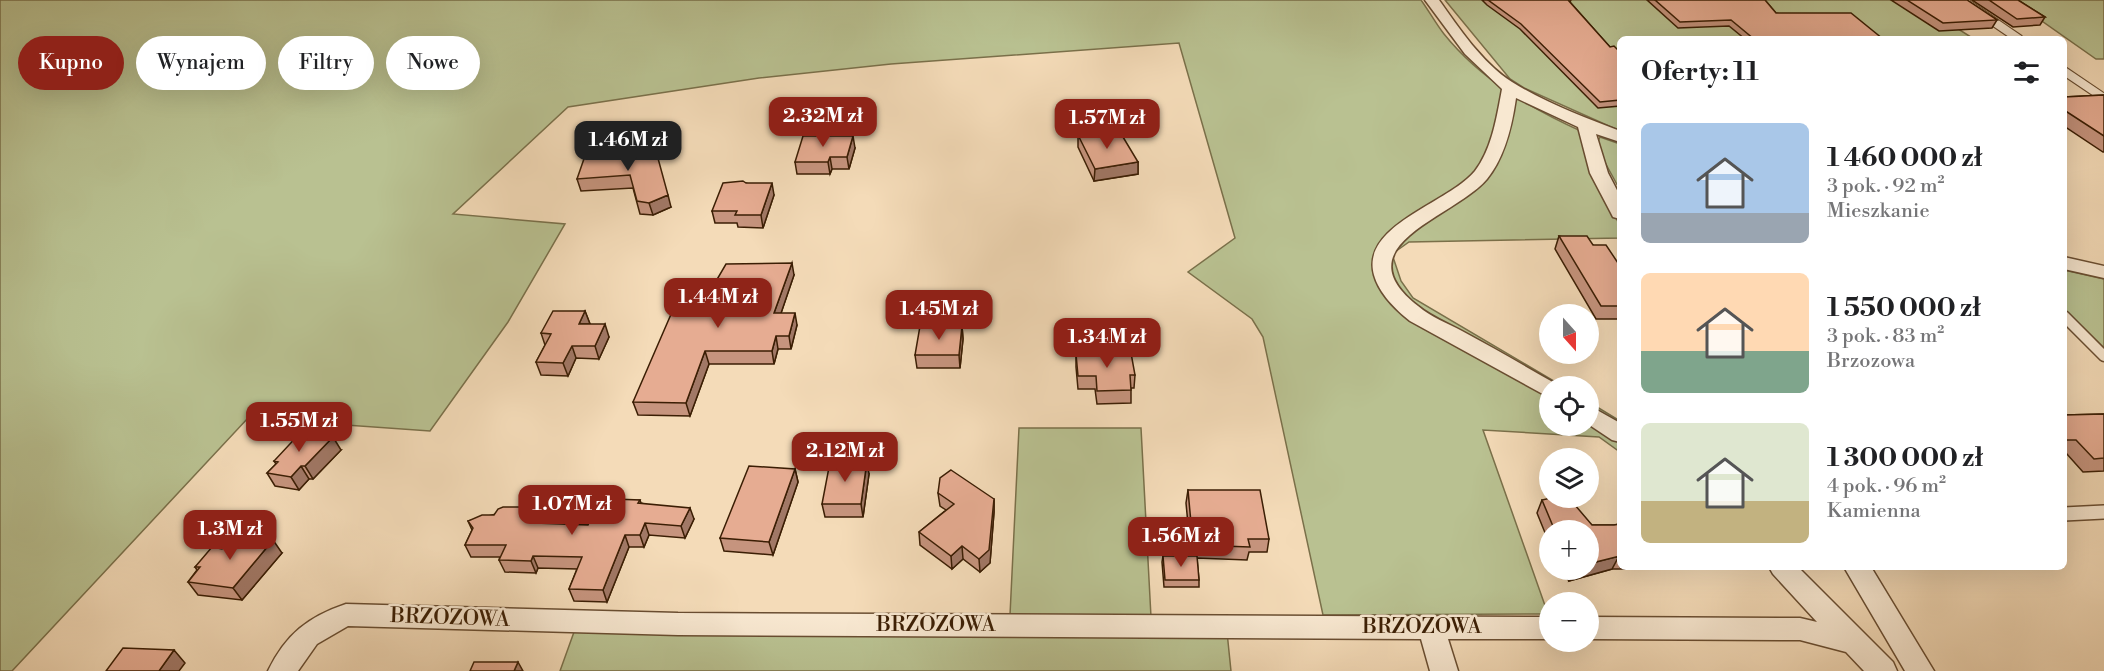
<!DOCTYPE html>
<html lang="pl">
<meta charset="utf-8">
<style>
body{margin:0;font-family:"Libre Bodoni",serif;background:#f6f6f6;color:#202124;height:100vh;display:flex;flex-direction:column;font-size:22px;white-space:nowrap}
*{box-sizing:border-box;margin:0}
p{font-size:20px;color:#757577}
.icon{flex:none;width:33px;height:33px;fill:none;stroke:currentColor;stroke-width:2;stroke-linecap:round;stroke-linejoin:round}
.map{position:relative;flex:1;overflow:hidden}
.details{position:absolute;left:1617px;top:36px;width:450px;height:534px;display:flex;flex-direction:column;background:#fff;border-radius:9px;box-shadow:0 6px 24px #0002}
.details>*{flex:none}
.guide{position:absolute;left:18px;top:36px;width:570px;height:54px;display:flex;gap:12px}
.needle{width:39px;rotate:159deg}
.buttons{position:absolute;left:1539px;top:304px;display:grid;gap:12px}
.buttons a{display:grid;place-items:center;width:60px;height:60px;border-radius:50%;background:#fff;box-shadow:0 6px 24px #0002;font-size:30px}
.price{position:absolute;translate:-50% -51px;padding:0 14px;border-radius:12px;background:#8f2418;color:#fff;font-size:20px;line-height:39px;filter:drop-shadow(0 2px 3px #0008)}
.price::after{content:'';position:absolute;left:50%;top:36px;width:18px;height:14px;margin-left:-9px;background:inherit;clip-path:polygon(0 0,100% 0,50% 100%)}
.price.selected{background:#222;color:#fff}
ul{padding:0;list-style:none}
li{display:flex;align-items:center;gap:18px;height:150px;padding:0 24px}
li span{display:grid;place-items:center;flex:none;width:168px;height:120px;border-radius:9px;color:#555}
li>.icon{margin-inline-start:auto}
span .icon{width:72px;height:72px;fill:#fffc;stroke-width:1}
li b{font-size:26px}
h2{display:flex;justify-content:space-between;align-items:center;height:72px;padding:0 24px;font-size:26px}
.chip{padding:0 21px;border-radius:27px;background:#fff;box-shadow:0 6px 24px #0002;font-size:21px;line-height:54px}
.chip.selected{background:#8f2418;color:#fff}
.map>svg:first-child{display:block}
.green{fill:#b9c191;stroke:#7a704a;stroke-width:1.5}
.lines{fill:none;stroke-linecap:round;stroke-linejoin:round}
.service-far2-casing{stroke:#694d31;stroke-width:10}
.service-far1-casing{stroke:#694d31;stroke-width:13}
.service-casing{stroke:#694d31;stroke-width:16}
.minor-casing{stroke:#694d31;stroke-width:3}
.service-far2{stroke:#f8e8d1;stroke-width:8}
.service-far1{stroke:#f8e8d1;stroke-width:10}
.service{stroke:#f8e8d1;stroke-width:13}
.minor{fill:#f8e8d1;fill-rule:evenodd}
.wall{fill:#c6947e;stroke:#3b1e04;stroke-width:1.5}
.shaded-wall{fill:#a17866;stroke:#3b1e04;stroke-width:1.5}
.building{fill:#e6ac92;stroke:#3b1e04;stroke-width:1.5}
.labels{text-anchor:middle;dominant-baseline:central;stroke-width:5;stroke-linejoin:round;paint-order:stroke}
.near-street-label{font-size:21px;fill:#3b1e04;stroke:#f8e8d1}
</style>
<div class="map">
<svg width="2104" height="671" viewBox="0 0 2104 671">
<rect width="100%" height="100%" fill="#f4dbb8"/>
<filter id="stains"><feTurbulence type="fractalNoise" baseFrequency=".00333" numOctaves="4"/><feColorMatrix values="0 0 0 0 .2 0 0 0 0 .09 0 0 0 0 .02 0 0 0 .5 -.17"/></filter>
<radialGradient id="worn" r=".72"><stop offset=".6" stop-color="#630" stop-opacity="0"/><stop offset="1" stop-color="#630" stop-opacity=".3"/></radialGradient>
<!-- green -->
<path class="green" d="M0 0H1421C1429 11 1436 24 1444 34 1481 80 1532 109 1583 132L1597 180 1620 226V238L1409 242 1392 254 1401 281 1413 298 1564 387H1550V426H1588L1589 402 1620 421V452L1599 437 1483 430 1548 614 1323 615 1263 337 1252 319 1188 272 1235 238 1179 43 891 64 759 78 568 107 453 214 565 224 508 322 430 431 248 418 12 671H0Z
M1445 0H1913L1974 39H1620V131L1524 88 1510 79Z
M2012 0H2104V59H2096Z
M1600 137 1620 144V190L1596 146Z
M2064 270 2104 279V349L2064 309Z
M1019 428H1141L1151 617 1010 615Z
M574 632H1227L1231 671H560Z"/>
<g class="lines">
<defs>
<path id="service-far2" d="M1962 0 2019 39
M2064 71 2104 98"/>
<path id="service-far1" d="M2064 316 2104 356"/>
<path id="service" d="M2064 514 2104 512"/>
<path id="minor" d="M1425 0H1439C1459 28 1482 63 1512 82 1546 103 1583 117 1620 131V142L1596 134 1608 173 1620 196V219L1613 217 1611 213 1590 173 1578 127 1516 98C1512 126 1505 157 1487 179 1454 218 1340 245 1418 306 1431 317 1447 323 1462 331 1494 348 1526 367 1558 385L1559 387H1550V398L1410 321C1396 310 1379 293 1374 275 1360 225 1449 203 1475 171 1492 149 1497 116 1502 89L1465 54Z
M2064 257 2104 266V278L2064 269Z
M1588 405 1620 423V442L1612 440 1588 424Z
M1769 567H1798L1893 662 1897 671H1864L1846 652 1800 640 1588 639V617L1800 618 1817 622 1773 574Z
M1844 567H1871L1934 671H1905Z
M346 604 678 613 1550 617V639H1448L1458 671H1430L1421 639 678 635 348 626 317 644 298 671H268C286 634 308 617 346 604Z"/>
</defs>
<!-- service-far2 casing -->
<use href="#service-far2" class="service-far2-casing"/>
<!-- service-far1 casing -->
<use href="#service-far1" class="service-far1-casing"/>
<!-- service casing -->
<use href="#service" class="service-casing"/>
<!-- minor casing -->
<use href="#minor" class="minor-casing"/>
<!-- service-far2 -->
<use href="#service-far2" class="service-far2"/>
<!-- service-far1 -->
<use href="#service-far1" class="service-far1"/>
<!-- service -->
<use href="#service" class="service"/>
<!-- minor -->
<use href="#minor" class="minor"/>
</g>
<!-- wall -->
<path class="wall" d="M1482 0H1571L1570 2 1610 47 1620 52V106L1598 108 1520 29 1487 5Z
M1647 0H1765L1776 13 1883 39H1745L1729 26 1678 28Z
M1891 0H1967L1997 20 1992 28 1939 31Z
M1972 0H2018L2045 17 2040 25 2013 27Z
M2104 95V152H2103L2064 126V97Z
M1078 135 1138 162V174L1094 181 1078 147Z
M855 148 849 169H832L830 174H797L795 162Z
M622 158 671 207 653 215 640 214 633 188 581 191 577 179Z
M746 183 774 195 763 228 738 227 737 223H715L712 211Z
M1559 236 1593 245 1620 266V319H1596L1555 249Z
M794 275 781 313 797 325 791 349H778L774 364H709L690 416 638 415 633 402 698 312Z
M585 311 590 324 609 337 599 359 576 358 568 376 541 375 536 362 545 345 541 333Z
M962 326 963 339 960 368H917L915 355Z
M1076 354 1135 375 1134 388H1131V403L1097 404 1095 389H1078L1076 367Z
M2104 414V471L2083 472 2066 453H2064V415Z
M341 450 313 479H309L299 490 275 486 267 473 276 464 274 461Z
M795 469 798 482 773 555 724 551 720 538Z
M869 474 863 517H825L822 504Z
M1188 490 1269 539 1267 552H1249L1247 560 1197 558 1199 580V587H1164L1162 562 1163 556H1191L1186 503Z
M938 493 994 499V512L990 563 980 572 963 559 952 569 920 545 919 532 946 510 940 506Z
M640 500 641 503 694 519 685 538 649 535 644 547H629L607 602 574 601 569 589 577 569 538 568 536 573 505 572 499 560 500 557H471L465 545 472 530 468 521 524 507 525 509 547 521 546 523 588 525 611 504Z
M1542 500 1592 525H1614L1620 524V567H1638L1637 569H1612L1569 581 1560 570H1588V531H1550V545L1537 513Z
M222 549 282 553 242 600 198 595 188 582 197 570 195 567Z"/>
<!-- shaded-wall -->
<path class="shaded-wall" d="M853 136 855 148 849 169 847 157Z
M830 157 832 169 830 174 828 162Z
M1138 162V174L1094 181 1095 169Z
M772 183 774 195 763 228 761 215Z
M668 195 671 207 653 215 649 203Z
M792 263 794 275 777 325 774 313Z
M585 311 590 324H579Z
M795 313 797 325 791 349 789 336Z
M605 324 609 337 599 359 595 346Z
M962 326 963 339 960 368 959 355Z
M776 336 778 349 774 364 772 351Z
M572 346 576 358 568 376 563 363Z
M705 351 709 364 690 416 686 403Z
M333 437 341 450 313 479 305 466Z
M867 461 869 474 863 517 861 504Z
M301 466 309 479 299 490 291 477Z
M795 469 798 482 773 555 769 542Z
M994 499V512L990 563 980 572 979 559Z
M690 508 694 519 685 538 681 526Z
M542 509 547 521 541 535 536 523Z
M645 523 649 535 644 547 640 535Z
M625 535 629 547 607 602 603 590Z
M273 540 282 553 242 600 233 588Z
M962 546 963 559 952 569 951 556Z
M533 556 538 568 536 573 531 561Z
M1619 556 1612 569 1569 581 1574 570H1588V564Z
M174 650 185 663 179 671H159Z
M518 662 523 671H514Z"/>
<!-- building -->
<path class="building" d="M1488 0H1569H1568L1610 47 1614 46 1620 52V100L1600 102 1521 24Z
M1655 0H1765L1776 13H1851L1883 39H1754L1731 20 1680 22Z
M1907 0H1967L1997 20 1943 23Z
M1989 0H2018L2045 17 2017 19Z
M2104 95V136L2064 110V97Z
M1120 132 1138 162 1095 169 1078 135Z
M803 136H853L847 157H830L828 162H795Z
M621 151 618 159 656 151 668 195 649 203 637 201 630 175 577 179 586 153Z
M743 181 746 183H772L761 215H735L737 211H712L723 183Z
M1559 236H1587L1593 245H1606L1620 266V306H1601Z
M792 263 774 313H795L789 336H776L772 351H705L686 403 633 402 672 312H698L726 264Z
M553 311H585L579 324H605L595 346H572L563 363 536 362 551 334 541 333Z
M920 326H962L959 355H915Z
M1107 349 1114 353H1131L1135 375H1130L1131 390 1097 391 1096 376H1078L1076 354 1094 353 1100 350Z
M2104 414V458L2094 459 2076 440H2064V415Z
M302 431 333 437 305 466H301L291 477 267 473 278 462 274 461Z
M867 461 861 504H822L830 462Z
M749 466 795 469 769 542 720 538Z
M951 470 994 499 989 550 979 559 962 546 951 556 919 532 954 504 938 493 940 478Z
M1188 490H1260L1269 539H1248L1250 547 1193 545Z
M1551 498H1569L1592 525H1614L1620 524V556L1588 564V531H1555L1542 500Z
M613 499 640 500 638 503 690 508 681 526 645 523 640 535H625L603 590 569 589 582 557 533 556 531 561 499 560 506 545H465L473 528 468 521 482 515H494L498 509 503 507H524L523 509H542L536 523 588 525 597 504H611Z
M234 534 273 540 233 588 188 582 200 567H195L212 547 222 549Z
M1163 556H1197L1199 580H1165Z
M123 648 174 650 159 671H106Z
M474 662H518L514 671H470Z"/>
<g class="labels">
<!-- near-street labels -->
<g class="near-street-label">
<text transform="translate(450 618) rotate(2)">BRZOZOWA</text>
<text x="936" y="625">BRZOZOWA</text>
<text x="1422" y="627">BRZOZOWA</text>
</g>
</g>
<rect width="100%" height="100%" filter="url(#stains)"/>
<rect width="100%" height="100%" fill="url(#worn)"/>
</svg>
<div class="buttons">
<a><svg class="needle" viewBox="-14 -14 28 28"><path d="M0-13l5 13h-10z" fill="#e53935"/><path d="M0 13l5-13h-10z" fill="#757577"/></svg></a>
<a><svg class="icon" aria-label="locate" viewBox="0 0 24 24"><circle cx="12" cy="12" r="6"/><path d="M12 2v4M12 18v4M2 12h4M18 12h4"/></svg></a>
<a><svg class="icon" aria-label="layers" viewBox="0 0 24 24"><path d="M12 4l9 5-9 5-9-5zM3 14l9 5 9-5"/></svg></a>
<a>+</a>
<a>−</a>
</div>
<b class="price" style="left:823px;top:148px">2.32M zł</b>
<b class="price" style="left:1107px;top:150px">1.57M zł</b>
<b class="price selected" style="left:628px;top:172px">1.46M zł</b>
<b class="price" style="left:718px;top:329px">1.44M zł</b>
<b class="price" style="left:939px;top:341px">1.45M zł</b>
<b class="price" style="left:1107px;top:369px">1.34M zł</b>
<b class="price" style="left:299px;top:453px">1.55M zł</b>
<b class="price" style="left:845px;top:483px">2.12M zł</b>
<b class="price" style="left:572px;top:536px">1.07M zł</b>
<b class="price" style="left:230px;top:561px">1.3M zł</b>
<b class="price" style="left:1181px;top:568px">1.56M zł</b>
<div class="guide">
<a class="chip selected">Kupno</a>
<a class="chip">Wynajem</a>
<a class="chip">Filtry</a>
<a class="chip">Nowe</a>
</div>
<section class="details">
<h2>Oferty: 11<svg class="icon" aria-label="filters" viewBox="0 0 24 24"><path d="M4 7h16M4 17h16"/><circle cx="9" cy="7" r="2"/><circle cx="15" cy="17" r="2"/></svg></h2>
<ul>
<li><span style="background:linear-gradient(#a9c7e8 75%,#9aa5b1 0)"><svg class="icon" aria-label="home" viewBox="0 0 24 24"><path d="M3 11l9-7 9 7M6 9v11h12V9"/></svg></span><div><b>1 460 000 zł</b><p>3 pok. · 92 m²</p><p>Mieszkanie</p></div></li>
<li><span style="background:linear-gradient(#ffd9b3 65%,#7fa58c 0)"><svg class="icon" aria-label="home" viewBox="0 0 24 24"><path d="M3 11l9-7 9 7M6 9v11h12V9"/></svg></span><div><b>1 550 000 zł</b><p>3 pok. · 83 m²</p><p>Brzozowa</p></div></li>
<li><span style="background:linear-gradient(#dfe7d0 65%,#c2b280 0)"><svg class="icon" aria-label="home" viewBox="0 0 24 24"><path d="M3 11l9-7 9 7M6 9v11h12V9"/></svg></span><div><b>1 300 000 zł</b><p>4 pok. · 96 m²</p><p>Kamienna</p></div></li>
</ul>
</section>
</div>
